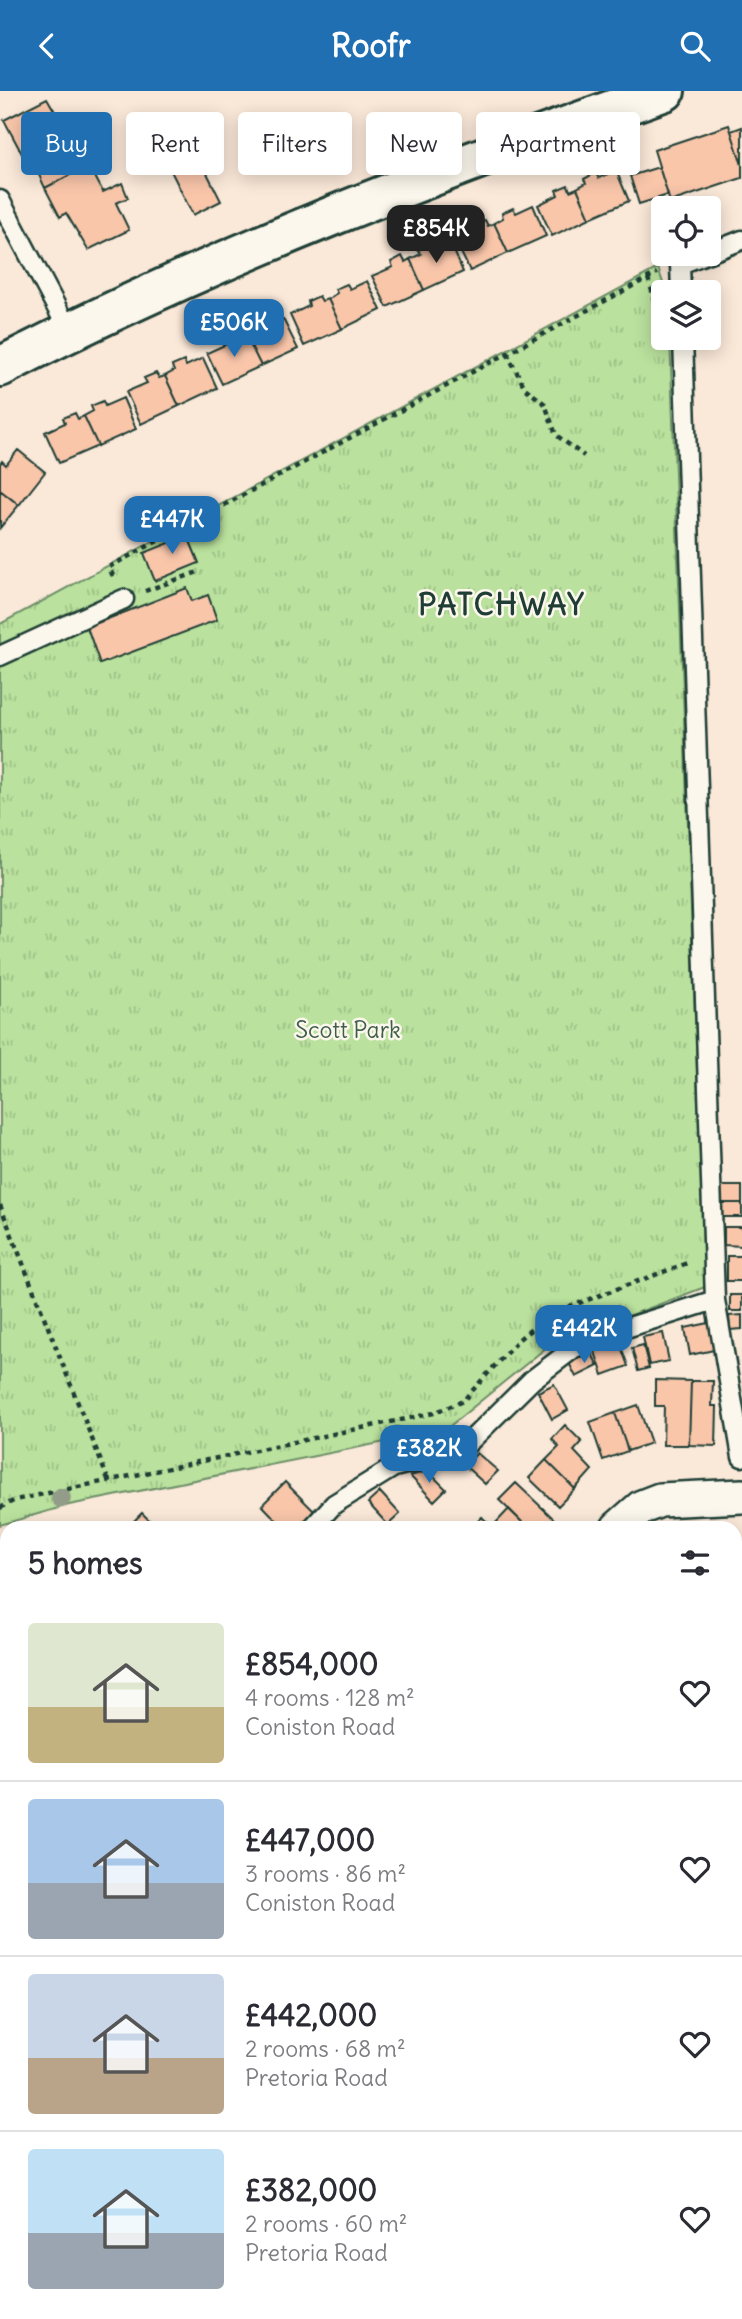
<!DOCTYPE html>
<meta charset="utf-8">
<style>
body{margin:0;font-family:Delius,sans-serif;background:#f7f7f7;color:#2b2b33;height:100vh;display:flex;flex-direction:column;font-size:26px;white-space:nowrap}
*{box-sizing:border-box;margin:0}
p{font-size:23px;color:#7c7c81}
.icon{flex:none;width:38px;height:38px;fill:none;stroke:currentColor;stroke-width:2;stroke-linecap:round;stroke-linejoin:round}
.map{position:relative;flex:1;overflow:hidden}
.details{position:absolute;left:0px;top:1430px;width:742px;height:800px;display:flex;flex-direction:column;background:#fff;border-radius:21px 21px 0 0;box-shadow:0 4px 18px #0003}
.details>*{flex:none}
.banner{position:absolute;left:21px;top:21px;width:700px;height:63px;display:flex;gap:14px}
.tools{position:absolute;left:651px;top:105px;display:grid;gap:14px}
.tools a{display:grid;place-items:center;width:70px;height:70px;border-radius:7px;background:#fff;box-shadow:0 4px 18px #0003;font-size:35px}
.price{position:absolute;translate:-50% -60px;padding:0 16px;border-radius:14px;background:#1f6fb2;color:#fff;font-size:23px;line-height:46px;filter:drop-shadow(0 2px 4px #0008)}
.price::after{content:'';position:absolute;left:50%;top:42px;width:21px;height:16px;margin-left:-10px;background:inherit;clip-path:polygon(0 0,100% 0,50% 100%)}
.price.current{background:#222;color:#fff}
ul{padding:0;list-style:none}
li{display:flex;align-items:center;gap:21px;height:175px;padding:0 28px}
li+li{border-top:2px solid #e1e1e2}
li span{display:grid;place-items:center;flex:none;width:196px;height:140px;border-radius:7px;color:#555}
li>.icon{margin-inline-start:auto}
span .icon{width:84px;height:84px;fill:#fffc;stroke-width:1}
li b{font-size:30px}
h2{display:flex;justify-content:space-between;align-items:center;height:84px;padding:0 28px;font-size:30px}
.pill{padding:0 24px;border-radius:7px;background:#fff;box-shadow:0 4px 18px #0003;font-size:24px;line-height:63px}
.pill.current{background:#1f6fb2;color:#fff}
header{display:flex;justify-content:space-between;align-items:center;height:91px;padding:0 28px;background:#1f6fb2;color:#fff;font-size:32px;font-weight:700}
.map>svg:first-child{display:block}
.park{fill:url(#park-tufts);stroke:#6c8f68;stroke-width:2}
.building{fill:#f9c6aa;stroke:#1f3d34;stroke-width:2}
.lines{fill:none;stroke-linecap:round;stroke-linejoin:round}
.service-casing{stroke:#1f3d34;stroke-width:23}
.minor-casing{stroke:#1f3d34;stroke-width:38}
.tertiary-casing{stroke:#1f3d34;stroke-width:44}
.path{stroke:#1f3d34;stroke-width:4.5;stroke-dasharray:5 5;stroke-linecap:butt}
.service{stroke:#fbf7ec;stroke-width:18}
.minor{stroke:#fbf7ec;stroke-width:33}
.tertiary{stroke:#fbf7ec;stroke-width:38}
.tree{fill:#939c89}
.labels{text-anchor:middle;dominant-baseline:central;stroke-width:5;stroke-linejoin:round;paint-order:stroke}
.park-label{font-size:23px;fill:#3e5e49;stroke:#fbf7ec}
.district-label{font-size:30px;font-weight:bold;letter-spacing:2px;fill:#1f3d34;stroke:#fbf7ec}
</style>
<header><svg class="icon" aria-label="back" viewBox="0 0 24 24"><path d="M15 5l-7 7 7 7"/></svg>Roofr<svg class="icon" aria-label="search" viewBox="0 0 24 24"><circle cx="10" cy="10" r="6"/><path d="M15 15l6 6"/></svg></header>
<div class="map">
<svg width="742" height="2228" viewBox="0 0 742 2228">
<defs>
<pattern id="park-tufts" width="24" height="20" patternUnits="userSpaceOnUse" patternTransform="scale(1.75)"><rect width="24" height="20" fill="#bae19d"/><path d="M3 7l-1-3M5 7V3M7 7l1-3M15 17l-1-3M17 17v-4M19 17l1-3" fill="none" stroke="#9fc288"/></pattern>
</defs>
<rect width="100%" height="100%" fill="#fae8d8"/>
<filter id="ink" filterUnits="userSpaceOnUse"><feTurbulence type="fractalNoise" baseFrequency=".0143" numOctaves="2"/><feDisplacementMap in="SourceGraphic" scale="14" xChannelSelector="R" yChannelSelector="G"/><feConvolveMatrix kernelMatrix="1 2 1 2 8 2 1 2 1" color-interpolation-filters="sRGB"/></filter>
<g filter="url(#ink)">
<!-- park -->
<path class="park" d="M658 177 666 201H663V247H670L705 1196 547 1256 440 1343 395 1349 69 1414 0 1434V533Z"/>
<!-- building -->
<path class="building" d="M47 7 64 36 82 27 89 42 76 49 89 74 45 97 28 60 22 63 4 29Z
M180 28 221 110 193 124 152 42Z
M729 34 742 74V87L670 111 654 59Z
M742 36V74L731 40Z
M89 74 103 101 122 92 128 107 116 112 129 139 88 159 66 122 60 126 45 97Z
M659 76 668 104 639 113 630 85Z
M616 79 629 110 590 127 577 97 586 92 584 88 595 82 599 87Z
M568 94 570 100 577 97 590 127 552 145 538 114 558 104 556 99Z
M533 114 546 145 508 162 494 132 503 127 502 122 513 117 516 122Z
M485 129 488 135 494 132 508 162 470 180 455 149 475 139 474 134Z
M450 150 463 181 424 199 410 168 421 163 418 159 430 153 433 159Z
M402 165 405 171 410 168 424 199 387 216 372 185 393 176 391 171Z
M367 190 381 219 342 238 328 208 337 202 335 198 347 193 350 198Z
M319 205 322 210 328 208 342 238 304 255 290 224 309 215 308 210Z
M283 228 298 258 261 275 246 245 255 240 253 236 265 230 267 235Z
M237 242 240 248 246 245 261 275 222 293 207 262 227 253 226 248Z
M203 267 217 297 179 315 165 285 174 280 172 275 184 270 186 275Z
M156 282 159 287 165 285 179 315 141 333 126 301 147 292 144 287Z
M123 307 136 338 98 355 84 325 93 320 91 315 103 310 105 315Z
M75 322 78 328 84 325 98 355 59 372 45 341 65 332 63 327Z
M18 359 45 381 19 414 0 399V373L2 370 6 374Z
M0 399 19 414 0 437Z
M185 438 199 472 155 490 144 462 172 451 169 444Z
M187 497 192 510 208 504 217 529 100 573 87 536Z
M721 1095H742V1112H721Z
M721 1112H742V1126H721Z
M724 1136H742V1155L724 1154Z
M727 1165H742V1190H727Z
M730 1204H742V1220H730Z
M742 1224V1238L730 1239 729 1225Z
M709 1232 714 1259 690 1264 685 1237Z
M663 1242 669 1270 649 1274 643 1246Z
M619 1250 628 1275 603 1284 594 1258Z
M643 1254 649 1277 638 1280 632 1257Z
M591 1261 598 1275 576 1286 569 1272Z
M655 1289 691 1290 689 1354H663L664 1315H655Z
M691 1290H713L712 1315H717L716 1355 689 1354Z
M554 1293 568 1319 552 1328 538 1301Z
M638 1314 651 1352 628 1360 615 1322Z
M615 1322 628 1360 603 1369 590 1331Z
M565 1334 582 1351 574 1360 592 1379 575 1398 546 1369 559 1356 552 1348Z
M477 1362 498 1380 485 1393 465 1375Z
M546 1369 575 1398 558 1415 529 1387Z
M428 1380 446 1398 434 1410 410 1385Z
M285 1391 314 1420 298 1437H284L262 1414Z
M516 1392 554 1428 546 1437H528L499 1409Z
M380 1401 400 1423 388 1434 368 1412Z
M509 1418 528 1437 492 1436Z
M142 1422 157 1437H127Z
M482 1426 493 1437H471Z
M7 1485V1527L0 1503V1488Z
M735 1812 742 1820V1848L736 1854Z
M1 1937 7 1944V1978L0 1971Z
M735 2018 742 2024V2065L735 2059Z
M0 2173 7 2181V2212L0 2205Z
M0 2205 7 2212V2222H11L5 2228H0Z
M358 2222H390L385 2228H364Z
M558 2222H577L584 2228H553Z"/>
<g class="lines">
<defs>
<path id="service" d="M0 109 69 240
M709 162 742 149
M681 201 680 173 706 163
M683 247 715 1209 742 1366
M0 565 124 508
M312 1437 334 1413 394 1376 461 1359 532 1289 574 1257 626 1237 715 1209
M735 1631 742 1624
M0 1773 7 1763
M169 2228 174 2222"/>
<path id="minor" d="M618 1437 642 1416 660 1409 742 1405
M0 1563 7 1560
M0 1821 7 1828
M735 1931 742 1924
M0 2068 7 2061
M462 2228 467 2222"/>
<path id="tertiary" d="M0 276C213 166 439 80 665 0"/>
</defs>
<!-- service casing -->
<use href="#service" class="service-casing"/>
<!-- minor casing -->
<use href="#minor" class="minor-casing"/>
<!-- tertiary casing -->
<use href="#tertiary" class="tertiary-casing"/>
<!-- path -->
<path class="path" d="M648 187 655 210 656 247
M507 262 525 297 545 313 556 344 584 365
M113 485 109 476 657 182
M145 500 201 480
M0 1114 109 1391
M395 1350 398 1330
M0 1417 15 1409 434 1322 463 1310 519 1248 552 1222 690 1171"/>
<!-- service -->
<use href="#service" class="service"/>
<!-- minor -->
<use href="#minor" class="minor"/>
<!-- tertiary -->
<use href="#tertiary" class="tertiary"/>
</g>
<!-- trees -->
<circle class="tree" cx="61" cy="1407" r="10"/>
</g>
<g class="labels">
<!-- park labels -->
<g class="park-label">
<text x="348" y="938">Scott Park</text>
</g>
<!-- district labels -->
<g class="district-label">
<text x="502" y="513">PATCHWAY</text>
</g>
</g>
</svg>
<div class="tools">
<a><svg class="icon" aria-label="locate" viewBox="0 0 24 24"><circle cx="12" cy="12" r="6"/><path d="M12 2v4M12 18v4M2 12h4M18 12h4"/></svg></a>
<a><svg class="icon" aria-label="layers" viewBox="0 0 24 24"><path d="M12 4l9 5-9 5-9-5zM3 14l9 5 9-5"/></svg></a>
</div>
<b class="price current" style="left:436px;top:174px">£854K</b>
<b class="price" style="left:234px;top:268px">£506K</b>
<b class="price" style="left:172px;top:465px">£447K</b>
<b class="price" style="left:584px;top:1274px">£442K</b>
<b class="price" style="left:429px;top:1394px">£382K</b>
<div class="banner">
<a class="pill current">Buy</a>
<a class="pill">Rent</a>
<a class="pill">Filters</a>
<a class="pill">New</a>
<a class="pill">Apartment</a>
</div>
<section class="details">
<h2>5 homes<svg class="icon" aria-label="filters" viewBox="0 0 24 24"><path d="M4 7h16M4 17h16"/><circle cx="9" cy="7" r="2"/><circle cx="15" cy="17" r="2"/></svg></h2>
<ul>
<li><span style="background:linear-gradient(#dfe7d0 60%,#c2b280 0)"><svg class="icon" aria-label="home" viewBox="0 0 24 24"><path d="M3 11l9-7 9 7M6 9v11h12V9"/></svg></span><div><b>£854,000</b><p>4 rooms · 128 m²</p><p>Coniston Road</p></div><svg class="icon" aria-label="heart" viewBox="0 0 24 24"><path d="M12 20l-8-8c-3-5 5-10 8-4 3-6 11-1 8 4z"/></svg></li>
<li><span style="background:linear-gradient(#a9c7e8 60%,#9aa5b1 0)"><svg class="icon" aria-label="home" viewBox="0 0 24 24"><path d="M3 11l9-7 9 7M6 9v11h12V9"/></svg></span><div><b>£447,000</b><p>3 rooms · 86 m²</p><p>Coniston Road</p></div><svg class="icon" aria-label="heart" viewBox="0 0 24 24"><path d="M12 20l-8-8c-3-5 5-10 8-4 3-6 11-1 8 4z"/></svg></li>
<li><span style="background:linear-gradient(#c9d6e8 60%,#b9a48a 0)"><svg class="icon" aria-label="home" viewBox="0 0 24 24"><path d="M3 11l9-7 9 7M6 9v11h12V9"/></svg></span><div><b>£442,000</b><p>2 rooms · 68 m²</p><p>Pretoria Road</p></div><svg class="icon" aria-label="heart" viewBox="0 0 24 24"><path d="M12 20l-8-8c-3-5 5-10 8-4 3-6 11-1 8 4z"/></svg></li>
<li><span style="background:linear-gradient(#bfe0f5 60%,#9aa5b1 0)"><svg class="icon" aria-label="home" viewBox="0 0 24 24"><path d="M3 11l9-7 9 7M6 9v11h12V9"/></svg></span><div><b>£382,000</b><p>2 rooms · 60 m²</p><p>Pretoria Road</p></div><svg class="icon" aria-label="heart" viewBox="0 0 24 24"><path d="M12 20l-8-8c-3-5 5-10 8-4 3-6 11-1 8 4z"/></svg></li>
</ul>
</section>
</div>
